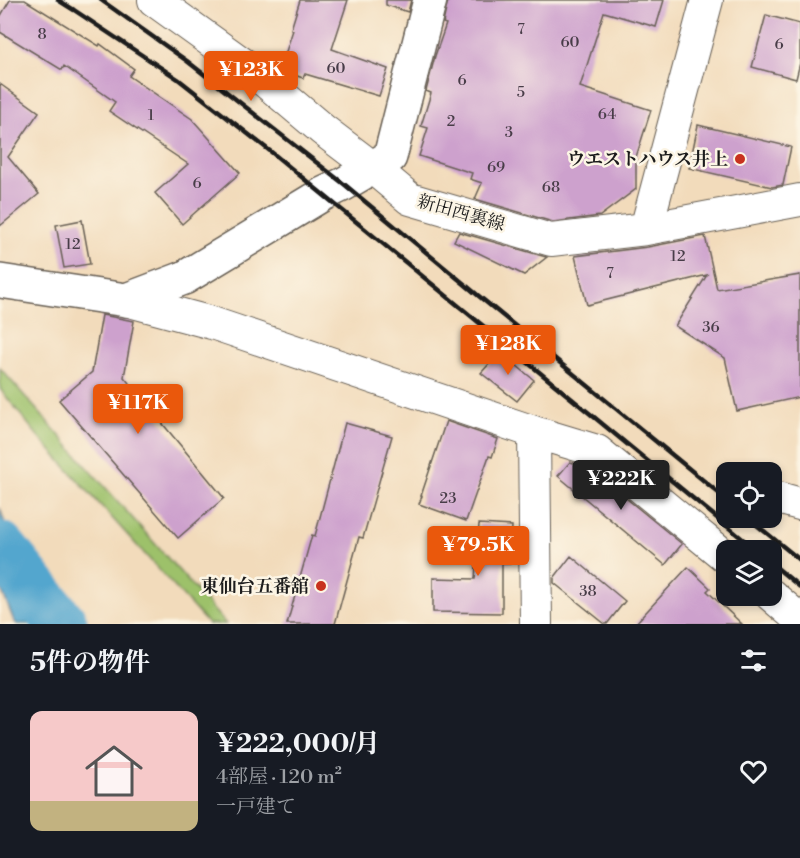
<!DOCTYPE html>
<html lang="ja">
<meta charset="utf-8">
<style>
body{margin:0;font-family:"Libre Bodoni","Noto Serif JP",serif;background:#20242c;color:#f1f3f6;height:100vh;display:flex;flex-direction:column;font-size:22px;white-space:nowrap}
*{box-sizing:border-box;margin:0}
p{font-size:20px;color:#9ea1a6}
.icon{flex:none;width:33px;height:33px;fill:none;stroke:currentColor;stroke-width:2;stroke-linecap:round;stroke-linejoin:round}
.map{position:relative;height:624px;overflow:hidden}
.sheet{display:flex;flex-direction:column;background:#171b24;flex:1}
.sheet>*{flex:none}
.fabs{position:absolute;left:716px;top:462px;display:grid;gap:12px}
.fabs a{display:grid;place-items:center;width:66px;height:66px;border-radius:12px;background:#171b24;box-shadow:0 3px 9px #0003;font-size:30px}
.price{position:absolute;translate:-50% -51px;padding:0 14px;border-radius:6px;background:#ea580c;color:#fff;font-size:20px;line-height:39px;filter:drop-shadow(0 2px 3px #0008)}
.price::after{content:'';position:absolute;left:50%;top:36px;width:18px;height:14px;margin-left:-9px;background:inherit;clip-path:polygon(0 0,100% 0,50% 100%)}
.price.selected{background:#222;color:#fff}
ul{padding:0;list-style:none}
li{display:flex;align-items:center;gap:18px;height:150px;padding:0 30px}
li span{display:grid;place-items:center;flex:none;width:168px;height:120px;border-radius:12px;color:#555}
li>.icon{margin-inline-start:auto}
span .icon{width:72px;height:72px;fill:#fffc;stroke-width:1}
li b{font-size:26px}
h2{display:flex;justify-content:space-between;align-items:center;height:72px;padding:0 30px;font-size:26px}
.map>svg:first-child{display:block}
.green{fill:#9dc16b;stroke:#5c6e44;stroke-width:1.5}
.water{fill:#53a6ce;stroke:#386175;stroke-width:1.5}
.lines{fill:none;stroke-linecap:round;stroke-linejoin:round}
.river{stroke:#53a6ce;stroke-width:52}
.building{fill:#cda1cd}
.minor-casing{stroke:#675f54;stroke-width:34}
.tertiary-casing{stroke:#675f54;stroke-width:36}
.minor{stroke:#fff;stroke-width:32}
.tertiary{stroke:#fff;stroke-width:33}
.rail{stroke:#1c1c1c;stroke-width:4.5}
.poi-dot{fill:#c8321e;stroke:#fcf5e5;stroke-width:2}
.labels{text-anchor:middle;dominant-baseline:central;stroke-width:5;stroke-linejoin:round;paint-order:stroke}
.number-label{font-size:15px;fill:#483d48}
.poi-label{font-size:18px;font-weight:bold;fill:#1c1c1c;stroke:#fcf5e5;text-anchor:end}
.street-label{font-size:18px;fill:#1c1c1c;stroke:#fcf5e5}
</style>
<div class="map">
<svg width="800" height="624" viewBox="0 0 800 624">
<rect width="100%" height="100%" fill="#fcf5e5"/>
<filter id="ink" filterUnits="userSpaceOnUse"><feTurbulence type="fractalNoise" baseFrequency=".0167" numOctaves="2"/><feDisplacementMap in="SourceGraphic" scale="12" xChannelSelector="R" yChannelSelector="G"/><feConvolveMatrix kernelMatrix="1 2 1 2 8 2 1 2 1" color-interpolation-filters="sRGB"/></filter>
<filter id="wash" filterUnits="userSpaceOnUse"><feTurbulence type="fractalNoise" baseFrequency=".008" numOctaves="4" result="noise"/><feDisplacementMap in="SourceGraphic" scale="24" xChannelSelector="R" yChannelSelector="G"/><feGaussianBlur stdDeviation="1.35" result="paint"/><feColorMatrix in="noise" values="0 0 0 0 0 0 0 0 0 0 0 0 0 0 0 0 0 1.4 0 .05"/><feComposite in="paint" operator="in"/></filter>
<g filter="url(#wash)">
<rect width="100%" height="100%" fill="#f2dbbb"/>
<!-- green -->
<path class="green" d="M0 368 226 624H208L37 435 0 389Z"/>
<!-- water -->
<path class="water" d="M0 508 33 610 48 624H17L14 621 0 586Z"/>
<g class="lines">
<!-- river -->
<path class="river" d="M0 547 62 624"/>
</g>
<g id="blocks">
<!-- building -->
<path class="building" d="M10 0H25L99 46 100 44 134 69 129 76 192 119 240 173 182 224 155 193 188 164 109 111 115 102 64 66 62 70 0 32V17Z
M300 0H348L332 49 388 69 379 96 305 74 303 78 280 70 293 30 291 29Z
M386 0H411L408 12 386 5Z
M448 0H664L656 27 604 12 580 87 651 110 636 157V189L600 216 553 222 475 199 482 183 470 179 472 173 419 156 428 128 421 126 431 93 426 91 435 56 446 24 443 23Z
M766 15 800 24V63L796 79 752 67Z
M0 84 39 112 8 157 39 194 0 226Z
M698 125 791 147 783 185 772 187 689 168Z
M82 220 90 264 64 268 56 225Z
M459 232 546 257H547L524 275 454 241Z
M705 236 717 289 800 275V397L737 411 725 358 675 326 707 275 587 305 575 256 648 247Z
M102 315 134 321 124 377 224 498 178 538 59 400 92 372Z
M500 352 534 380 517 401 481 373Z
M446 421 498 439 492 457 489 456 466 521 419 504 422 496H421Z
M345 423 392 436 363 538 359 537 335 624H287L312 535 315 536Z
M570 462 588 467 682 544 665 565 558 476Z
M479 524 512 526 510 564H502V613L433 612V578L475 579Z
M571 556 625 601 607 624H605L554 583V578Z
M688 567 710 588 707 591 742 624H635Z"/>
</g>
</g>
<g filter="url(#ink)">
<use href="#blocks" fill-opacity="0" stroke="#675f54" stroke-width="1.5"/>
<g class="lines">
<defs>
<path id="minor" d="M154 0 254 72 323 130 373 168 410 199 551 240 646 229 800 200
M646 229 707 0
M126 300 212 323 534 432 597 451 726 557
M534 432 536 624
M771 496 800 504
M771 595 800 620"/>
<path id="tertiary" d="M0 281 126 300 184 278 323 194 344 184 390 157 430 0"/>
</defs>
<!-- minor casing -->
<use href="#minor" class="minor-casing"/>
<!-- tertiary casing -->
<use href="#tertiary" class="tertiary-casing"/>
<!-- minor -->
<use href="#minor" class="minor"/>
<!-- tertiary -->
<use href="#tertiary" class="tertiary"/>
<!-- rail -->
<path class="rail" d="M58 0 74 10 178 79 270 151 756 550
M101 0 187 61 344 184 486 302 726 499
M748 518 800 560
M771 563 800 587"/>
</g>
</g>
<!-- markers -->
<g class="poi-dot">
<circle cx="740" cy="159" r="6"/>
<circle cx="321" cy="586" r="6"/>
</g>
<g class="labels">
<!-- number labels -->
<g class="number-label">
<text x="521" y="29">7</text>
<text x="42" y="34">8</text>
<text x="570" y="42">60</text>
<text x="779" y="44">6</text>
<text x="336" y="68">60</text>
<text x="462" y="80">6</text>
<text x="521" y="92">5</text>
<text x="607" y="114">64</text>
<text x="151" y="115">1</text>
<text x="451" y="121">2</text>
<text x="509" y="132">3</text>
<text x="496" y="167">69</text>
<text x="197" y="183">6</text>
<text x="551" y="187">68</text>
<text x="73" y="244">12</text>
<text x="678" y="256">12</text>
<text x="610" y="273">7</text>
<text x="711" y="327">36</text>
<text x="448" y="498">23</text>
<text x="588" y="591">38</text>
</g>
<!-- poi labels -->
<g class="poi-label">
<text x="728" y="159">ウエストハウス井上</text>
<text x="309" y="586">東仙台五番舘</text>
</g>
<!-- street labels -->
<g class="street-label">
<text transform="translate(461 213) rotate(16)">新田西裏線</text>
</g>
</g>
</svg>
<div class="fabs">
<a><svg class="icon" aria-label="locate" viewBox="0 0 24 24"><circle cx="12" cy="12" r="6"/><path d="M12 2v4M12 18v4M2 12h4M18 12h4"/></svg></a>
<a><svg class="icon" aria-label="layers" viewBox="0 0 24 24"><path d="M12 4l9 5-9 5-9-5zM3 14l9 5 9-5"/></svg></a>
</div>
<b class="price" style="left:251px;top:102px">¥123K</b>
<b class="price" style="left:508px;top:376px">¥128K</b>
<b class="price" style="left:138px;top:435px">¥117K</b>
<b class="price selected" style="left:621px;top:511px">¥222K</b>
<b class="price" style="left:478px;top:577px">¥79.5K</b>
</div>
<section class="sheet">
<h2>5件の物件<svg class="icon" aria-label="filters" viewBox="0 0 24 24"><path d="M4 7h16M4 17h16"/><circle cx="9" cy="7" r="2"/><circle cx="15" cy="17" r="2"/></svg></h2>
<ul>
<li><span style="background:linear-gradient(#f6c9c9 75%,#c2b280 0)"><svg class="icon" aria-label="home" viewBox="0 0 24 24"><path d="M3 11l9-7 9 7M6 9v11h12V9"/></svg></span><div><b>¥222,000/月</b><p>4部屋 · 120 m²</p><p>一戸建て</p></div><svg class="icon" aria-label="heart" viewBox="0 0 24 24"><path d="M12 20l-8-8c-3-5 5-10 8-4 3-6 11-1 8 4z"/></svg></li>
</ul>
</section>
